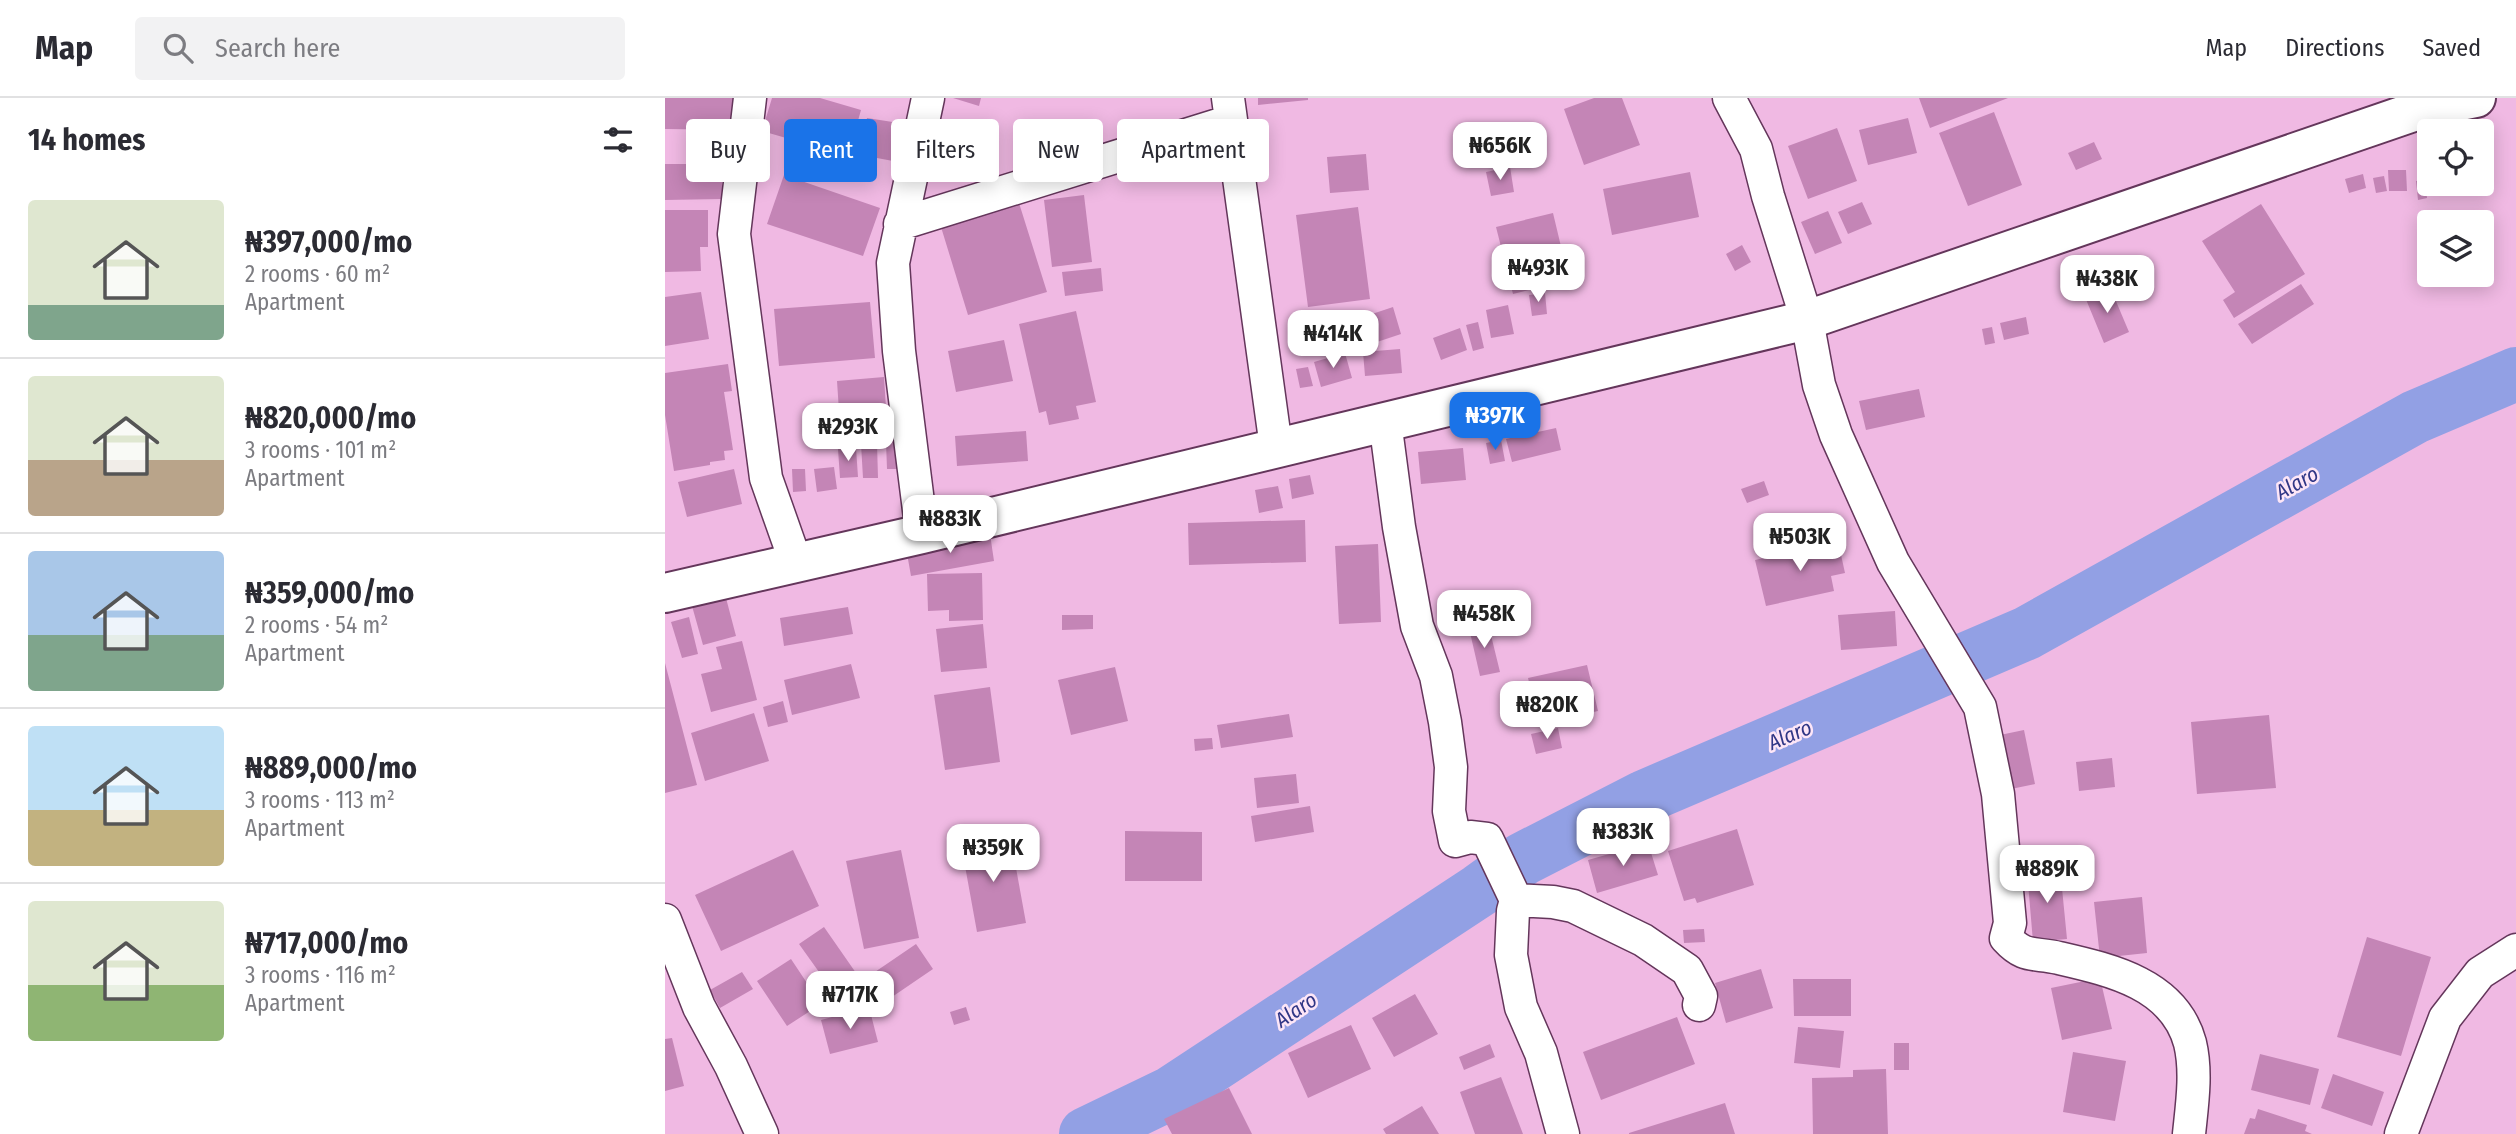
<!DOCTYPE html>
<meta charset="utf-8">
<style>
body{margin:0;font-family:"Fira Sans Condensed",sans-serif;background:#f2f2f3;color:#2b2b33;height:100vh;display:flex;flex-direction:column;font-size:26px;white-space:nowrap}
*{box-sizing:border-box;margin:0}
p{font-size:23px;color:#7c7c81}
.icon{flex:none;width:38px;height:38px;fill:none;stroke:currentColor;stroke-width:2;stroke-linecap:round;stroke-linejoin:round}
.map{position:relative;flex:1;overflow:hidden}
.details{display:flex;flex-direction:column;background:#fff;width:665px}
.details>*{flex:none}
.banner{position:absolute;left:21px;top:21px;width:665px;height:63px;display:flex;gap:14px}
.controls{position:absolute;left:1752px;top:21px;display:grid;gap:14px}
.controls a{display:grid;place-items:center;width:77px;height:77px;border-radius:7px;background:#fff;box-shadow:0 4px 18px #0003;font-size:35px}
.price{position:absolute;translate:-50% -60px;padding:0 16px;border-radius:14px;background:#fff;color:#222;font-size:23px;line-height:46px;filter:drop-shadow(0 2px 4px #0008)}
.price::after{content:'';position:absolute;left:50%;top:42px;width:21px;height:16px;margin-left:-10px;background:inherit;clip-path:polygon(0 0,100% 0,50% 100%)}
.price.current{background:#1a73e8;color:#fff}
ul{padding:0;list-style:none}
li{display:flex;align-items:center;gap:21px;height:175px;padding:0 28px}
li+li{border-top:2px solid #e1e1e2}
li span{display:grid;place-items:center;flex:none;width:196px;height:140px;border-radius:7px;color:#555}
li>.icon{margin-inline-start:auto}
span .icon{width:84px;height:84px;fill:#fffc;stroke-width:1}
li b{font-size:30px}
h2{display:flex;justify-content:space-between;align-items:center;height:84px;padding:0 28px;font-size:30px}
.chip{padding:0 24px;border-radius:7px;background:#fff;box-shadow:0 4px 18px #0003;font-size:24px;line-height:63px}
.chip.current{background:#1a73e8;color:#fff}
header{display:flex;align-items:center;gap:42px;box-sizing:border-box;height:98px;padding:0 35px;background:#fff;border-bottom:2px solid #e1e1e2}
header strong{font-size:33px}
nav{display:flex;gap:38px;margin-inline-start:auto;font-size:24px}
.search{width:490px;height:63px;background:#f2f2f3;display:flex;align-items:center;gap:18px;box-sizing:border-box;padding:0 24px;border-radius:7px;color:#7c7c81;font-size:26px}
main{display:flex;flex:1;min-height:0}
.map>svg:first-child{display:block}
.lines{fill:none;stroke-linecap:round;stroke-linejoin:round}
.river{stroke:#92a0e4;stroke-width:54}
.building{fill:#c485b6}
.street-casing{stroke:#64365b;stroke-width:35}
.secondary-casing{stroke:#64365b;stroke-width:42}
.street{stroke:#fff;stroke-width:32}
.secondary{stroke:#fff;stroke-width:38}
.labels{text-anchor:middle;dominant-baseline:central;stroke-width:5;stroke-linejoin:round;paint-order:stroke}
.water-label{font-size:21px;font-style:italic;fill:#313786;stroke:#fde6f7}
</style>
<header>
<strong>Map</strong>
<div class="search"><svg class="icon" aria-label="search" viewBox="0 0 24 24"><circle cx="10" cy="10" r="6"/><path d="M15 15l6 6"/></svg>Search here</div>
<nav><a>Map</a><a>Directions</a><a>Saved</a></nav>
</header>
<main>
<section class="details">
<h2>14 homes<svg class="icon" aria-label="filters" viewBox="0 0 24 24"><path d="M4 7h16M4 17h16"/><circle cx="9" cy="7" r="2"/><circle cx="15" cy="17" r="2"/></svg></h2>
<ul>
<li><span style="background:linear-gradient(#dfe7d0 75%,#7fa58c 0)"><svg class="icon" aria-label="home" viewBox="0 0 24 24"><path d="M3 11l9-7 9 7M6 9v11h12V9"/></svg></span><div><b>₦397,000/mo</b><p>2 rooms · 60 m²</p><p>Apartment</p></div></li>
<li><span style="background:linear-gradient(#dfe7d0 60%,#b9a48a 0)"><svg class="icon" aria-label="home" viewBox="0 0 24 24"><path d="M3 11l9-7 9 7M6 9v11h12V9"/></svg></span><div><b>₦820,000/mo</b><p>3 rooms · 101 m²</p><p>Apartment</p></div></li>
<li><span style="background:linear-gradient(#a9c7e8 60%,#7fa58c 0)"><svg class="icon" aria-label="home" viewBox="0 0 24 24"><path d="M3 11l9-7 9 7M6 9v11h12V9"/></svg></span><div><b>₦359,000/mo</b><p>2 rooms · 54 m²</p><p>Apartment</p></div></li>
<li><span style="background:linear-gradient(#bfe0f5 60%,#c2b280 0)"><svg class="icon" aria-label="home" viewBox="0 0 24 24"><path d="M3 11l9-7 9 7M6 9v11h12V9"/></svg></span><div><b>₦889,000/mo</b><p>3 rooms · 113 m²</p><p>Apartment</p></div></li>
<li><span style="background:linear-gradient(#dfe7d0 60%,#8fb573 0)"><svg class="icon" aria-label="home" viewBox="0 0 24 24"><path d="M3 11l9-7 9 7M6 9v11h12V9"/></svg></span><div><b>₦717,000/mo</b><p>3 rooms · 116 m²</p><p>Apartment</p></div></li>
</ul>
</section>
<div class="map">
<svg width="1851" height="1036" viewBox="0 0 1851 1036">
<rect width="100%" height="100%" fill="#f0b9e3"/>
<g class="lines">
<!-- river -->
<path class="river" d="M421 1036 506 995 815 792 858 761 979 699 1362 535 1750 319 1851 276"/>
</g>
<!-- building -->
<path class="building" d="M0 0H78V32L0 31Z
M107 0H155L196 12 183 58 97 33Z
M288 0H316L314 8Z
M593 0H643V2L593 7Z
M929 0H957L975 47 919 67 899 11Z
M1254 0H1343L1265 30Z
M1329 14 1357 87 1303 108 1274 35Z
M202 20 234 25 228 63 196 57Z
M1243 20 1252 55 1203 67 1194 32Z
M1172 30 1192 83 1143 101 1123 48Z
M1429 44 1437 61 1411 72 1403 55Z
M701 56 704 92 665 95 662 59Z
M0 66H57V101L0 102Z
M845 69 849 94 826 98 821 74Z
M1723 72H1741L1742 93H1724Z
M1025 74 1034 119 947 137 938 91Z
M1698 76 1701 90 1684 95 1680 81Z
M119 77 215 110 198 158 102 126Z
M1719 78 1722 93 1711 95 1708 80Z
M1760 82 1762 100 1753 102 1751 83Z
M1767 86H1777L1778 95 1769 97Z
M419 97 427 164 387 169 379 102Z
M1197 104 1207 126 1183 136 1173 114Z
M354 105 382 194 303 217 276 129Z
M1596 106 1640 176 1569 220 1558 202 1570 194 1537 143Z
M693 109 705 201 643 209 631 117Z
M0 112H43V149H35L36 173 0 174Z
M1163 113 1177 145 1150 156 1136 124Z
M888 115 904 182 848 196 831 129Z
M1077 147 1086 164 1070 173 1061 156Z
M436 170 438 193 400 198 397 174Z
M1636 186 1649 206 1587 246 1573 226Z
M1445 189 1464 234 1439 245 1420 199Z
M36 194 44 241 0 248V199Z
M880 195 882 216 867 218 864 197Z
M205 204 210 260 114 268 109 211Z
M843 207 849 236 826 240 821 212Z
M728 209 736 236 700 248 692 221Z
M411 213 431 304 411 308 414 321 384 327 381 313 374 315 354 226Z
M1361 219 1364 236 1339 242 1335 225Z
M813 224 819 250 808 253 801 227Z
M1327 229 1330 245 1320 247 1317 231Z
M795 230 802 252 776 262 768 240Z
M339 242 348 283 291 294 283 253Z
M735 251 737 275 700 278 698 254Z
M680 255 687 280 656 289 649 264Z
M63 266 67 293 59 294 68 352 59 353 60 362 45 364V367L9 373 0 317V275Z
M643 269 648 288 635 290 631 271Z
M219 279 221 310 174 313 172 283Z
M1254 291 1260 319 1201 332 1194 303Z
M891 330 896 352 847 364 841 341Z
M361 333 363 363 292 368 290 338Z
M836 342 840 363 825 366 821 345Z
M233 343 234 371H222L221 344Z
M212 345 213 380H198L196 346Z
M191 350 193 379 175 380 173 351Z
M798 350 801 382 756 386 753 354Z
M169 369 172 391 152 394 149 371Z
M69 371 77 406 22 419 13 384Z
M127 371H140L141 393 128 394Z
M645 377 649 396 627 401 624 381Z
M1099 383 1104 397 1082 405 1076 391Z
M613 388 618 410 594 415 590 392Z
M640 422 641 464 524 467 523 425Z
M325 436 329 463 246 478 241 450Z
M1173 443 1180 475 1166 478 1169 493 1101 508 1090 462Z
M713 446 716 524 674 526 670 448Z
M317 475 318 522 284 523V512L263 513 262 476Z
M61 500 71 538 38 547 27 508Z
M183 509 188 536 119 548 115 520Z
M1230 513 1232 548 1176 552 1173 517Z
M397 517H428V531L397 532Z
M24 519 33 556 17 560 6 524Z
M823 525 835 574 815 578 804 530Z
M318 526 322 570 276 574 271 531Z
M77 543 92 602 46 614 36 576 57 571 51 549Z
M0 565 32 687 0 695Z
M186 566 195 600 127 617 119 582Z
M922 567 933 613 874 626 863 580Z
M450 569 463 623 406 637 393 582Z
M325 589 335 664 280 672 269 597Z
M118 603 123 624 103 629 98 609Z
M89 615 104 663 40 683 26 635Z
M624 616 628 639 556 650 552 627Z
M1604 617 1611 690 1532 696 1526 624Z
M893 630 897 650 871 656 866 636Z
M1359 632 1370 686 1346 691 1335 637Z
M547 640 548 651 530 653 529 641Z
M1447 660 1450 689 1414 693 1411 664Z
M631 676 634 705 592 710 589 680Z
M645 708 649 734 590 744 586 718Z
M956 715 970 731 944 754 930 738Z
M1072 731 1089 787 1032 805 1030 800 1019 803 1003 753Z
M460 733 537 734V783H460Z
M345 737 361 825 312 834 296 746Z
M983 745 993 777 932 795 923 762Z
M128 752 154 808 56 853 30 797Z
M236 752 254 840 199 851 181 763Z
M1395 770 1402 841 1368 844 1362 773Z
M1477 799 1482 855 1435 860 1429 804Z
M159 829 198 885 174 902 134 846Z
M1039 831 1040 844 1019 845 1018 832Z
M1702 839 1766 859 1736 958 1672 939Z
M251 846 268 871 224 901 207 876Z
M126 861 156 906 122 928 92 883Z
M1096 871 1108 910 1061 925 1050 885Z
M77 874 88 891 55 910 45 892Z
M1435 880 1447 931 1397 942 1386 890Z
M1128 881H1186V918H1129Z
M750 896 773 936 729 959 707 920Z
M204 909 213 944 165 956 156 922Z
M301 909 305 922 289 927 285 914Z
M1012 919 1030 966 936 1002 918 954Z
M686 927 706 971 643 1000 623 955Z
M1133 929 1179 933 1175 970 1129 965Z
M7 940 19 988 0 993V941Z
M1229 945H1244V972H1229Z
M825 946 830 959 799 972 794 959Z
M1408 954 1461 963 1450 1023 1398 1014Z
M1595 956 1654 971 1645 1007 1586 992Z
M1221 971 1223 1036H1148L1147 980 1188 979V972Z
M1668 976 1719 994 1707 1028 1656 1010Z
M836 979 858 1036H810L795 994Z
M564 990 587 1036H507L499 1021Z
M1060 1005 1070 1036H964V1035Z
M757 1008 774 1036H721L718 1031Z
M1593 1011 1642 1027 1640 1033 1647 1036H1579L1585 1020 1590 1021Z"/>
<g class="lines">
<defs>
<path id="street" d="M85 0 69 136 101 380 131 465
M563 0 611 349
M1064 0 1091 51 1103 98 1142 222 1154 287 1171 337 1228 464 1315 609 1333 696 1345 825 1341 840C1360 861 1369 854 1394 860 1446 872 1509 886 1525 945 1532 974 1527 1007 1524 1036
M235 126 566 23
M720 323 734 429 752 528 771 578 780 624 786 669 784 713 790 743 805 739 822 741 851 802
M257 436 234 253 228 165 263 0
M0 822 34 909 66 968 97 1036
M898 1036 876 955 856 909 846 857 848 813 851 802 888 804 908 808 978 842 1022 872 1036 898 1034 907
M1736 1036 1780 920 1815 875 1851 852"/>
<path id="secondary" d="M0 495 257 436 1142 222 1757 11 1811 0"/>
</defs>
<!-- street casing -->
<use href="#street" class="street-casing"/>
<!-- secondary casing -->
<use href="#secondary" class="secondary-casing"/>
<!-- street -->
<use href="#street" class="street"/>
<!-- secondary -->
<use href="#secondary" class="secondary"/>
</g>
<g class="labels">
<!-- water labels -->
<g class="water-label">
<text transform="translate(1632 385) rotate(-29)">Alaro</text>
<text transform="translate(1125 637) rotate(-23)">Alaro</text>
<text transform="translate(631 912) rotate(-34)">Alaro</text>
</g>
</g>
</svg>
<div class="controls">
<a><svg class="icon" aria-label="locate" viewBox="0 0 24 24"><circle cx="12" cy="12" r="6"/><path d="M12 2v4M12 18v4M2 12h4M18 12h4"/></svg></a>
<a><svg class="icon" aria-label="layers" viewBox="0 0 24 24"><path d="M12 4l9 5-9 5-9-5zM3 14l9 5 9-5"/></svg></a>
</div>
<b class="price" style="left:835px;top:84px">₦656K</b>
<b class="price" style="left:873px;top:206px">₦493K</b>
<b class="price" style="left:1442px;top:217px">₦438K</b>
<b class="price" style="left:668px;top:272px">₦414K</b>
<b class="price current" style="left:830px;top:354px">₦397K</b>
<b class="price" style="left:183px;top:365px">₦293K</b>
<b class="price" style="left:285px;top:457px">₦883K</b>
<b class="price" style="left:1135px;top:475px">₦503K</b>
<b class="price" style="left:819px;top:552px">₦458K</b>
<b class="price" style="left:882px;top:643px">₦820K</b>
<b class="price" style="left:958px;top:770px">₦383K</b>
<b class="price" style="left:328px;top:786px">₦359K</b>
<b class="price" style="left:1382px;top:807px">₦889K</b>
<b class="price" style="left:185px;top:933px">₦717K</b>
<div class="banner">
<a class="chip">Buy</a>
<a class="chip current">Rent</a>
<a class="chip">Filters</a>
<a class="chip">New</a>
<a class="chip">Apartment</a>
</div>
</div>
</main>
